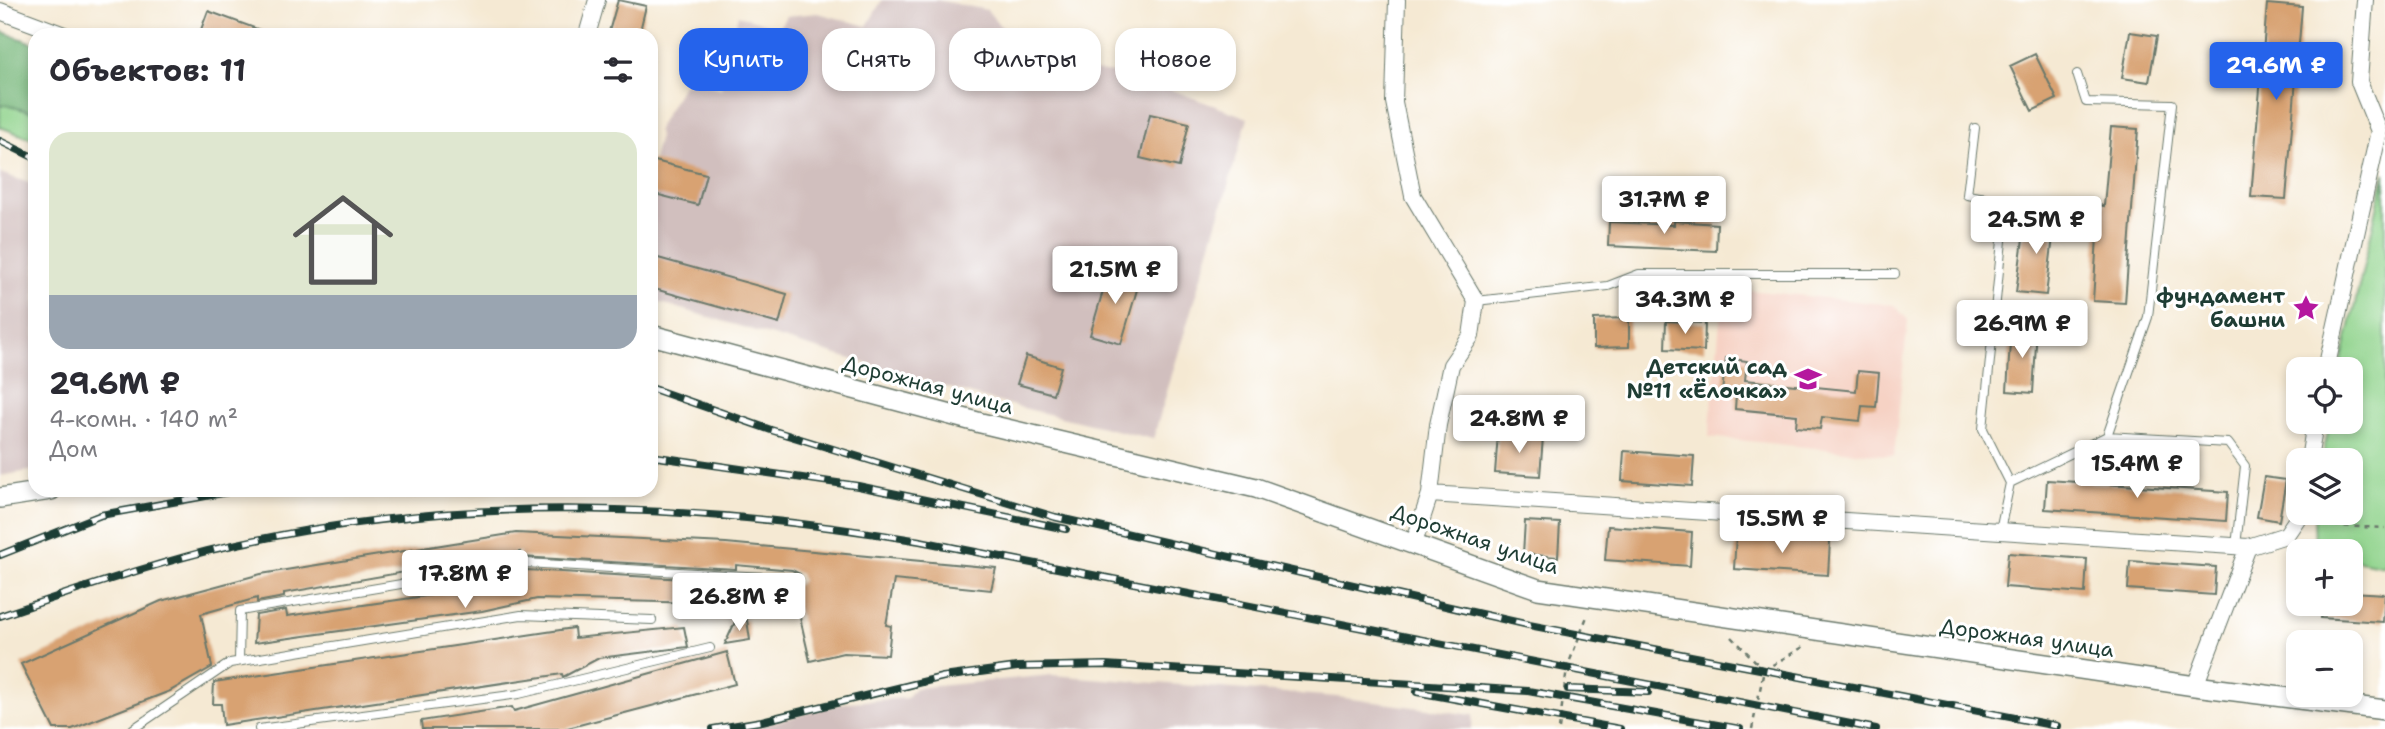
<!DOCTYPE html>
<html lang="ru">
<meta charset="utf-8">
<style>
body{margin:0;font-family:"Shantell Sans",sans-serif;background:#f7f7f7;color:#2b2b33;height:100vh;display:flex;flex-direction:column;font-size:26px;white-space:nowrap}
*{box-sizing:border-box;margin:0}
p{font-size:23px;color:#7c7c81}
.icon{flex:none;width:38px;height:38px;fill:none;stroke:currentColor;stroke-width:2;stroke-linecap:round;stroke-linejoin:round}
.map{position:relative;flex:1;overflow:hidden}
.side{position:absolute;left:28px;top:28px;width:630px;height:469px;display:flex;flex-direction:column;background:#fff;border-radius:21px;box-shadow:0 4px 10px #0003}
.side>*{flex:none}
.hud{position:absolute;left:679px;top:28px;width:665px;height:63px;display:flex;gap:14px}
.controls{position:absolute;left:2286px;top:357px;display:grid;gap:14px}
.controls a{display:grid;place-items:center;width:77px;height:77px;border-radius:14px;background:#fff;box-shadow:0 4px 10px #0003;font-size:35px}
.price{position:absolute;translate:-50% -60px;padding:0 16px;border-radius:7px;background:#fff;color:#222;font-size:23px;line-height:46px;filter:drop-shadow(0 2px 4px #0008)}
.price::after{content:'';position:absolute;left:50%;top:42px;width:21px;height:16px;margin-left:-10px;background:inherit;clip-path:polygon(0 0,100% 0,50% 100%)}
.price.selected{background:#2563eb;color:#fff}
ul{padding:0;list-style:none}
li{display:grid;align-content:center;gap:14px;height:371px;padding:0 21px}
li+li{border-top:2px solid #e1e1e2}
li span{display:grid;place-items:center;height:217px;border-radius:21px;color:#555}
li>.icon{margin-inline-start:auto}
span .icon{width:126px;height:126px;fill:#fffc;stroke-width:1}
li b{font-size:30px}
h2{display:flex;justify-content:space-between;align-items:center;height:84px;padding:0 21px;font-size:30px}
.tag{padding:0 24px;border-radius:21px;background:#fff;box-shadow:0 4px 10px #0003;font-size:24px;line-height:63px}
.tag.selected{background:#2563eb;color:#fff}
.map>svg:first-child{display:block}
.built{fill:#f6d2c4}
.industrial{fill:#d1bfbe}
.green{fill:#8fd38b;stroke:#578860;stroke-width:2}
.forest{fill:#73b577;stroke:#497956;stroke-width:2}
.building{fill:#d8a272}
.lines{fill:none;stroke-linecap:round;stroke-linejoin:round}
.service-casing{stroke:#6a796c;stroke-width:10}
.minor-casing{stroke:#6a796c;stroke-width:18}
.tertiary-casing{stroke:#6a796c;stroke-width:22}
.path{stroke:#6a796c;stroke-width:2.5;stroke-dasharray:5 5;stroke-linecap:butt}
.service{stroke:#fff;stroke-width:8}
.minor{stroke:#fff;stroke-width:16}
.tertiary{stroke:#fff;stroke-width:19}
.rail-casing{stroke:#1f3d34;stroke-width:8}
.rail{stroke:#fff;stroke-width:5;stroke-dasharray:16;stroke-linecap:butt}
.labels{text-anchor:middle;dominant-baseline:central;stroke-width:6;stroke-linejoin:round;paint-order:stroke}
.poi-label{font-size:21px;font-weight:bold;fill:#1f3d34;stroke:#fff;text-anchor:end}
.street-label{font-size:21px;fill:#1f3d34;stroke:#fff}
</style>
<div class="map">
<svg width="2385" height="729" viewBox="0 0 2385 729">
<rect width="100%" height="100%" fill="#fff"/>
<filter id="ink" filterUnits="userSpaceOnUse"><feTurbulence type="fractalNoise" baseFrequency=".0143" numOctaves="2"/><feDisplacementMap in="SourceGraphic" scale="14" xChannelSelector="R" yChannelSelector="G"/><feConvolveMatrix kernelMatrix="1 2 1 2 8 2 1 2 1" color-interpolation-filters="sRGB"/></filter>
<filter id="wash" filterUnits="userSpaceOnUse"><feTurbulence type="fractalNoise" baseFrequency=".00686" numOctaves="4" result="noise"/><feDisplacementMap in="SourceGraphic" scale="28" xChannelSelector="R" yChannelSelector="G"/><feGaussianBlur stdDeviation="1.57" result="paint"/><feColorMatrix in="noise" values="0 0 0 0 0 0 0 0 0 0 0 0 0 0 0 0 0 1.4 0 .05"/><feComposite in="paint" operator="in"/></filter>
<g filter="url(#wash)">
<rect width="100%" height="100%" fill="#f5e9d3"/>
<!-- built -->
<path class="built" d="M1738 289 1894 305 1908 320 1894 456 1709 437 1722 300Z"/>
<!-- industrial -->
<path class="industrial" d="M882 0H937L987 10 1033 66 1128 74 1248 118 1153 439 990 400 651 300V193L697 205 706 175 653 160 659 136 657 129 683 85 695 81 721 89 738 15 779 28 786 16 818 13 867 26Z
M0 173 35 185V470L0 476Z
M1052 675 1337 697 1473 715 1472 729H749L849 702 907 698 915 688Z"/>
<!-- green -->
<path class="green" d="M6 104 35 113V140L0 127V106Z
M2385 173V566L2350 559V551H2315L2314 513H2350V460H2322L2330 422H2350V369H2340Z"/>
<!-- forest -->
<path class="forest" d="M0 31 35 44V113L6 105 0 106Z"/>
<g id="blocks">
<!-- building -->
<path class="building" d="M618 0 646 6 639 35H608Z
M2267 4 2302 7 2286 199 2251 197Z
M208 11 268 33 267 35H199Z
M2130 32 2157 36 2149 82 2122 78Z
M2035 54 2057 99 2032 111 2010 66Z
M1150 114 1189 123 1179 167 1140 158Z
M2111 127 2138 129 2125 303 2093 301 2099 205 2104 206Z
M651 160 706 174 698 205 651 193Z
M2026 216 2055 220 2046 295 2016 292Z
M1674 221 1717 224 1716 251 1608 246 1609 222 1674 225Z
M651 256 787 294 779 324 651 288Z
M1110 267 1141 276 1121 344 1090 335Z
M1629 318V347L1594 348V319Z
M1666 321 1705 323 1704 351 1665 349Z
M2011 326 2037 328 2033 393 2007 391Z
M1026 356 1061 367 1053 394 1017 384Z
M1726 358 1747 361 1745 380 1856 391 1858 371 1879 373 1876 407 1862 406 1860 421 1822 417 1820 429 1796 427 1797 415 1735 409 1736 394 1722 392Z
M1498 434 1543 437 1540 476 1495 473Z
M1624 451 1694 456 1692 486 1622 481Z
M2264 477 2286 480 2279 521 2257 517Z
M2047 480 2228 492 2226 521 2045 509Z
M1525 521 1560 523 1558 557 1523 554Z
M1608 526 1692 532 1690 566 1605 560Z
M516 533 726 543 996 568 991 590 894 580 886 625 891 626 888 655 843 653 810 661 798 609 789 608 791 585H798L802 580 800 574 792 570 736 565V569L520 557V552L284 593V597L257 602V598L201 614 212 667 170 691 72 729H54L21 664 161 601 261 574Z
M1736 535 1830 541 1828 575 1734 569Z
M2008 553 2087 559 2085 593 2005 587Z
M2130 561 2216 567 2214 595 2128 589Z
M526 570 738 582 742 604 537 599 482 611 254 643 256 615 286 610 287 616 521 582V571Z
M2350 592 2385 594 2383 622 2321 618 2322 604H2350Z
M747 620 750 640 725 644 735 622Z
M684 627 688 647 599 658 563 677 562 674 223 725 221 704H213L214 682 574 628 575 638Z
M727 652 735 684 564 729H422L421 721 512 707 514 711Z"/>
</g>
</g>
<g filter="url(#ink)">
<use href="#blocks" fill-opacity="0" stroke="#6a796c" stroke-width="2"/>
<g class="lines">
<defs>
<path id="service" d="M1975 128 1967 195 2006 201 1983 429 2010 483
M1476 301 1608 286 1639 274H1895
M2107 436 2228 443 2245 466 2236 546
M2000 530 2010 483 2107 436 2148 317 2172 104 2086 102 2077 74
M239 661 240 611 526 563 796 579
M133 729 230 663 521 615 652 620
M259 729 519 694 710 648"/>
<path id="minor" d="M1397 0 1394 102 1413 196 1476 301 1471 336 1451 365 1438 425 1430 494 1414 543
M0 11 64 35
M587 35 597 0
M2326 369 2379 131 2359 82 2365 0
M2309 460 2315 422
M1430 494 2248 547 2195 686
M2248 547 2286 535 2301 513"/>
<path id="tertiary" d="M651 335 981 423 1256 488 1538 589 2195 686 2385 710
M0 498 51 490"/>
</defs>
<!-- service casing -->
<use href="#service" class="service-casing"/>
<!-- minor casing -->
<use href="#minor" class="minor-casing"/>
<!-- tertiary casing -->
<use href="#tertiary" class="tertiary-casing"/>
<!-- path -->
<path class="path" d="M2316 518 2337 526 2385 528
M1732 637 1764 670
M1559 729 1567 668 1588 614
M1752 729 1764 670 1803 647"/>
<!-- service -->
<use href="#service" class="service"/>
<!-- minor -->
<use href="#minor" class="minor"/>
<!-- tertiary -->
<use href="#tertiary" class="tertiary"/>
<defs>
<path id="rail" d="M0 141 35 158
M651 388 771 430 1055 517 1529 625 2057 726
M651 456 858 486 1066 529
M0 555 101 515 239 490
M0 616C68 593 137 569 207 551 444 493 682 501 920 541L1876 729
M1568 689 1648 692
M1417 692 1620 729
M713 729 762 721 943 677 1017 667 1105 665 1528 691 1740 729"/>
</defs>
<!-- rail casing -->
<use href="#rail" class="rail-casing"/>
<!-- rail -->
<use href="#rail" class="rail"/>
</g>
</g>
<!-- icons -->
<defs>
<symbol id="sight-bare" viewBox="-9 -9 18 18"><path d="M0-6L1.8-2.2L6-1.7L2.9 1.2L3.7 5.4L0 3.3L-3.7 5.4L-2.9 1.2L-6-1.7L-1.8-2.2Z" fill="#b5179e" stroke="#fff" stroke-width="2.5" paint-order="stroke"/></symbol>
<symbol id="school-bare" viewBox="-9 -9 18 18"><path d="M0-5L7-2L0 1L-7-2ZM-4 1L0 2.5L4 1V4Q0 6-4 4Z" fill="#b5179e" stroke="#fff" stroke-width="2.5" paint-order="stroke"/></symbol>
</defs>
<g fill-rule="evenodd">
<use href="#sight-bare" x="2287" y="289" width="38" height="38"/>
<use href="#school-bare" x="1789" y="360" width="38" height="38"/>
</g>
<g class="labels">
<!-- poi labels -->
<g class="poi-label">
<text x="2285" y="296">фундамент<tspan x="2285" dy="24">башни</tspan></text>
<text x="1787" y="367">Детский сад<tspan x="1787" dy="24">№11 «Ёлочка»</tspan></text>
</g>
<!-- street labels -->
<g class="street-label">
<text transform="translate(928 385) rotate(15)">Дорожная улица</text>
<text transform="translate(1475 539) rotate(19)">Дорожная улица</text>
<text transform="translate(2027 638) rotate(8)">Дорожная улица</text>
</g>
</g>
</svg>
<div class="controls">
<a><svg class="icon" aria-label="locate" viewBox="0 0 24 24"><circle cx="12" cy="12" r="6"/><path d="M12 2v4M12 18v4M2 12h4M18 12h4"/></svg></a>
<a><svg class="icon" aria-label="layers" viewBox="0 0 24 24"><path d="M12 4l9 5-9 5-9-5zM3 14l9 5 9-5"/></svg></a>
<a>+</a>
<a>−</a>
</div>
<b class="price selected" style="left:2276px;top:102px">29.6M ₽</b>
<b class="price" style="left:1664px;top:236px">31.7M ₽</b>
<b class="price" style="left:2036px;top:256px">24.5M ₽</b>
<b class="price" style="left:1115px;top:306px">21.5M ₽</b>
<b class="price" style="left:1685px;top:336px">34.3M ₽</b>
<b class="price" style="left:2022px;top:360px">26.9M ₽</b>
<b class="price" style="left:1519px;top:455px">24.8M ₽</b>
<b class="price" style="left:2137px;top:500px">15.4M ₽</b>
<b class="price" style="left:1782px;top:555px">15.5M ₽</b>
<b class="price" style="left:465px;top:610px">17.8M ₽</b>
<b class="price" style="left:739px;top:633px">26.8M ₽</b>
<div class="hud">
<a class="tag selected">Купить</a>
<a class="tag">Снять</a>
<a class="tag">Фильтры</a>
<a class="tag">Новое</a>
</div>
<section class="side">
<h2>Объектов: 11<svg class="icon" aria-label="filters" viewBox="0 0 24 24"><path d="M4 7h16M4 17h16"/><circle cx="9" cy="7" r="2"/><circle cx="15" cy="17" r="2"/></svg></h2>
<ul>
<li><span style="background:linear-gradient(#dfe7d0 75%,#9aa5b1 0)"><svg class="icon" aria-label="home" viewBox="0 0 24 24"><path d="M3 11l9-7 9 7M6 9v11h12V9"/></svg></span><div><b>29.6M ₽</b><p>4-комн. · 140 m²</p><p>Дом</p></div></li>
</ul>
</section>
</div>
